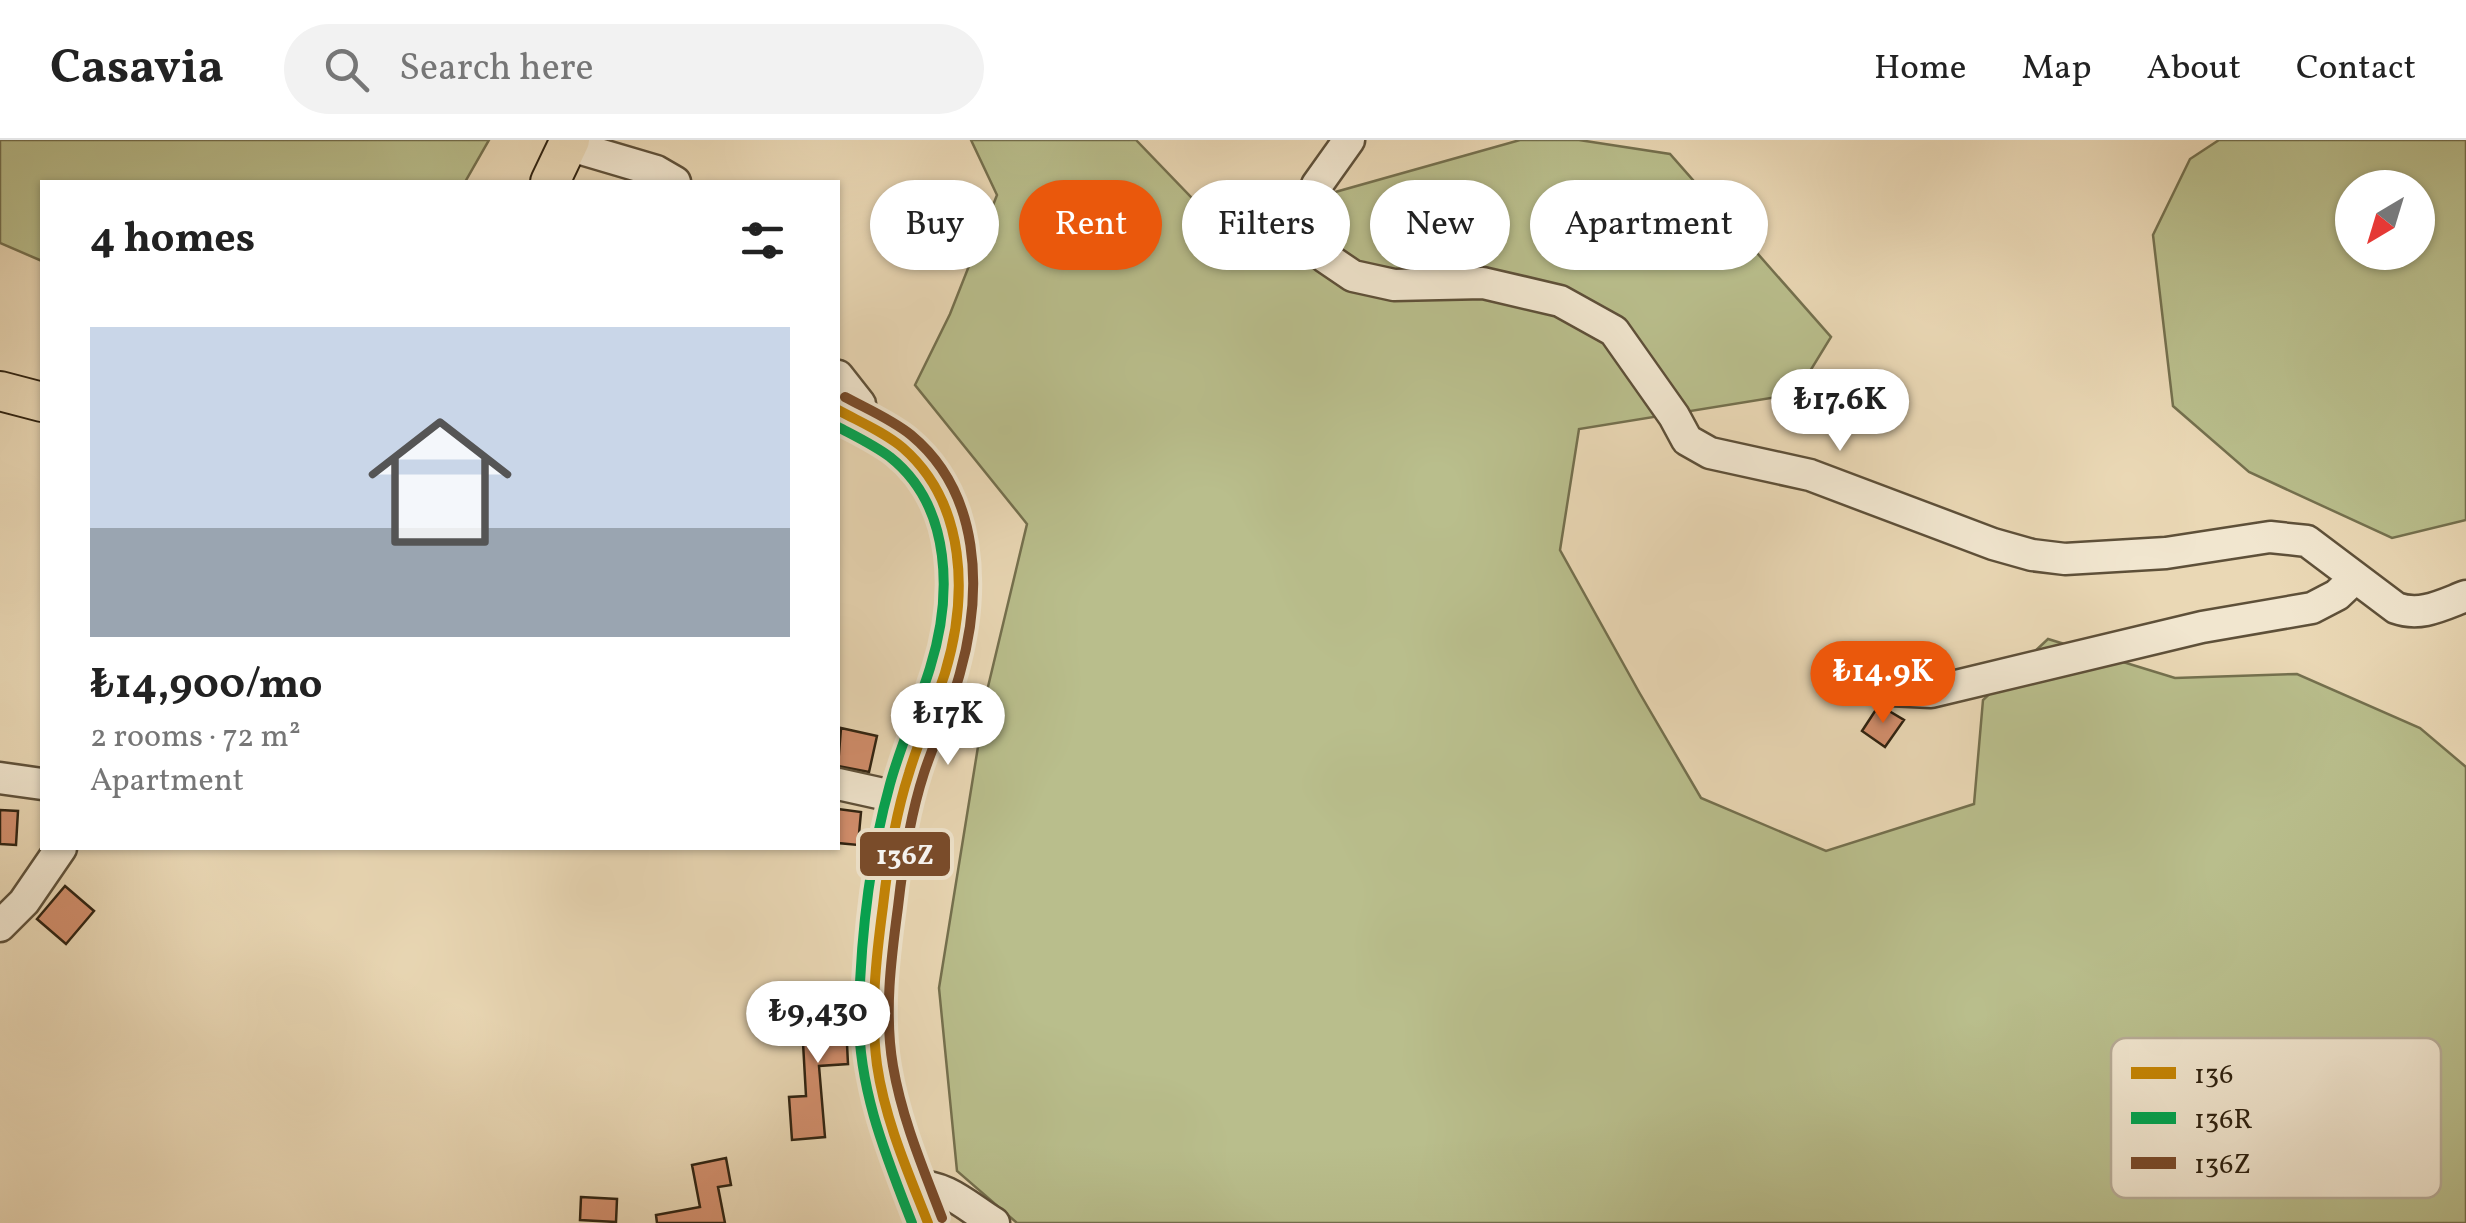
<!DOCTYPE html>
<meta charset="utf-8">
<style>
body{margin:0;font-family:Vollkorn,serif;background:#f2f2f2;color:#222;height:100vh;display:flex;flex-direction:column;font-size:38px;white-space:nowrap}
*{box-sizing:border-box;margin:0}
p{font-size:32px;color:#767676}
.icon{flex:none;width:55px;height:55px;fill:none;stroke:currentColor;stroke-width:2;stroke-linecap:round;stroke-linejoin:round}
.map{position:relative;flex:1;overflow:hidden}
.details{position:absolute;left:40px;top:40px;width:800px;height:670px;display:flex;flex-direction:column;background:#fff;border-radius:0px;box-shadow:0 2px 8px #0004}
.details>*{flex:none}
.banner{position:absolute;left:870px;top:40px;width:950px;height:90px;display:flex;gap:20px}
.needle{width:65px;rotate:218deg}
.controls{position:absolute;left:2335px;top:30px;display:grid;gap:20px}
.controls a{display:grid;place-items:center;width:100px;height:100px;border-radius:50%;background:#fff;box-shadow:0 2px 8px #0004;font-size:50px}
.price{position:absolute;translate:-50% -85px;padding:0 22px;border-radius:35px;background:#fff;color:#222;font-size:32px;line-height:65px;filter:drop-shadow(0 2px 5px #0008)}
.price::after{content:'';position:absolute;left:50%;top:60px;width:30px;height:22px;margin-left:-15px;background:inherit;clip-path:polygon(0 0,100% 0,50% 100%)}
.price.selected{background:#ea580c;color:#fff}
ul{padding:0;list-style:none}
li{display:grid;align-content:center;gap:20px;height:530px;padding:0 50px}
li+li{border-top:2px solid #e0e0e0}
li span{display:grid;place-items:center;height:310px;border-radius:0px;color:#555}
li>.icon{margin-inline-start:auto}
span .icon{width:180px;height:180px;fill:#fffc;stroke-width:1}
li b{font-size:42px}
h2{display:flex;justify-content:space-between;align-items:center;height:120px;padding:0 50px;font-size:42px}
.pill{padding:0 35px;border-radius:45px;background:#fff;box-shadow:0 2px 8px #0004;font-size:35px;line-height:90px}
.pill.selected{background:#ea580c;color:#fff}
header{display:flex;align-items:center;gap:60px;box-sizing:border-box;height:140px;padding:0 50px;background:#fff;border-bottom:2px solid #e0e0e0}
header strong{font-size:48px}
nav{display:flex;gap:55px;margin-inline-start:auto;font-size:35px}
.search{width:700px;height:90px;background:#f2f2f2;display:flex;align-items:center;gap:25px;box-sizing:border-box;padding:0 35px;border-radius:55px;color:#767676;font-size:38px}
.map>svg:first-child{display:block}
.green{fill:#b9be8c;stroke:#74704e;stroke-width:2.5;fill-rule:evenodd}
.building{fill:#d28e6c;stroke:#2f2210;stroke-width:2.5}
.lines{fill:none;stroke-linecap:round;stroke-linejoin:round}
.minor-casing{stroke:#5e5039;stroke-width:35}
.major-casing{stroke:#2f2210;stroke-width:42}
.minor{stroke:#f1e6cf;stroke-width:30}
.major{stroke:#ead8b5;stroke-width:38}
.bus-1-casing{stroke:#f1e6cf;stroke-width:18}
.bus-2-casing{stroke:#f1e6cf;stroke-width:18}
.bus-3-casing{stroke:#f1e6cf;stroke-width:18}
.bus-1{stroke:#c58504;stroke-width:10}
.bus-2{stroke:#00a651;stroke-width:10}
.bus-3{stroke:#7a4b2a;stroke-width:10}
.key{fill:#f1e6cf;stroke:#b7ab96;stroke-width:2.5}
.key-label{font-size:28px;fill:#2f2210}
.line-badge{stroke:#f1e6cf;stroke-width:4}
.badge-label{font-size:28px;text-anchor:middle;font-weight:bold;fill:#fff}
</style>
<header>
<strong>Casavia</strong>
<div class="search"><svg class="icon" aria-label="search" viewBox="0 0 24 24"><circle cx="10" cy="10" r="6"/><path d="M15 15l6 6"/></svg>Search here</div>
<nav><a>Home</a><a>Map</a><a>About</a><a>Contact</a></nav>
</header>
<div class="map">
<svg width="2466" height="1083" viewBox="0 0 2466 1083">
<rect width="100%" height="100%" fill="#ead8b5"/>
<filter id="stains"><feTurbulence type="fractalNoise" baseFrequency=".002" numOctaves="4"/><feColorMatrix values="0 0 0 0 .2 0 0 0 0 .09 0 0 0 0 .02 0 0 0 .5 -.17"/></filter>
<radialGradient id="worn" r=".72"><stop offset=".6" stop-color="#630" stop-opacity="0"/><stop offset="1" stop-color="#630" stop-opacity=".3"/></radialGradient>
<!-- green -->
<path class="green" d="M0 0H489L465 42H42V121L0 103Z
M971 0H1136L1218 85 1520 0H1579L1670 14 1831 197 1796 254 1579 289 1560 410 1639 552 1701 658 1826 711 1974 664 1983 560 2048 499 2175 538 2297 534 2420 588 2466 627V1083H1017L957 1031 939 848 987 551 1027 384 915 245 950 174 997 55Z
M2219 0H2466V380L2392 398 2249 332 2173 266 2153 95 2190 19ZM2352 48H2418V112H2352Z"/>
<!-- building -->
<path class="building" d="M1879 565 1904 580 1885 607 1862 591Z
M841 588 877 596 869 632 838 626Z
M838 669 861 672 858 705 838 703Z
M0 670 18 671 16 705 0 704Z
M65 746 94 771 66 804 37 779Z
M845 864 848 924 819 926 825 997 792 1000 789 957 806 956 801 867Z
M726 1018 731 1045 718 1047 725 1083H657L656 1075 700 1067 692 1025Z
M581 1057 617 1059 616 1082 580 1080Z"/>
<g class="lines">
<defs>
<path id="minor" d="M1349 0 1317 45 1306 85 1325 117 1353 136 1394 145 1483 143 1560 161 1614 191 1674 276 1687 300 1710 313 1810 335 1993 404 2032 415 2065 419 2166 413 2270 397 2307 401 2396 468C2421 477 2442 465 2466 456
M568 5 656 31 675 42
M838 236 860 264 861 282
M1890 550 1931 552 2202 487 2312 468 2337 455 2355 438
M0 638 42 644
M838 644 901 658
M0 786 24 762 61 708
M914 1046C945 1044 968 1067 994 1083"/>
<path id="major" d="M550 42 570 0
M0 251 42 262
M838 270C860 282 883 292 903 308 969 361 968 458 945 532 931 575 911 617 901 661 885 729 877 803 874 872 871 946 902 1015 928 1083"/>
</defs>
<!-- minor casing -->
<use href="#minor" class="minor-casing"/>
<!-- major casing -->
<use href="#major" class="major-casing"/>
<!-- minor -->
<use href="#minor" class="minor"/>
<!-- major -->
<use href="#major" class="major"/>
<defs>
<path id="bus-1" d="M838 270C860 282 884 292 903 308 967 364 968 457 945 533 934 567 919 599 909 633 895 676 888 721 883 766 876 818 870 873 877 925 885 980 908 1032 928 1083"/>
<path id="bus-2" d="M838 287C855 296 874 305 890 317 953 367 952 458 930 528 918 567 901 604 890 644 870 716 861 795 859 870 857 945 885 1014 912 1083"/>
<path id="bus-3" d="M845 257C867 269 891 279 911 295 981 353 983 451 960 533 951 567 935 599 924 633 910 676 903 722 898 767 891 819 884 874 893 926 902 979 923 1028 942 1078"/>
</defs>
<!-- bus-1 casing -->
<use href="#bus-1" class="bus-1-casing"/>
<!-- bus-2 casing -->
<use href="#bus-2" class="bus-2-casing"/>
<!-- bus-3 casing -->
<use href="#bus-3" class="bus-3-casing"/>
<!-- bus-1 -->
<use href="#bus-1" class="bus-1"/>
<!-- bus-2 -->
<use href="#bus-2" class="bus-2"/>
<!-- bus-3 -->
<use href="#bus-3" class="bus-3"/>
</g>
<!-- legend -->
<rect x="2111" y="898" width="330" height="160" rx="15" class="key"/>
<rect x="2131" y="927" width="45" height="12" fill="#c58504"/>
<rect x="2131" y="972" width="45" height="12" fill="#00a651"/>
<rect x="2131" y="1017" width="45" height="12" fill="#7a4b2a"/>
<g class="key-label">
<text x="2194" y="943">136</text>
<text x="2194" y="988">136R</text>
<text x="2194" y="1033">136Z</text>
</g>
<rect class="line-badge" x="858" y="690" width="94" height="48" rx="10" fill="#7a4b2a"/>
<g class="badge-label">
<text x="905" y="724">136Z</text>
</g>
<rect width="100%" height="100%" filter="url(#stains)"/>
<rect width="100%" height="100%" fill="url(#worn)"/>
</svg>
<div class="controls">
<a><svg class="needle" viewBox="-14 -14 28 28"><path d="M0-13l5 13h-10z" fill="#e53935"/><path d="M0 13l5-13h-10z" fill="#767676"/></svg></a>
</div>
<b class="price" style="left:1840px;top:314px">₺17.6K</b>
<b class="price selected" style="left:1883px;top:586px">₺14.9K</b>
<b class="price" style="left:948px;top:628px">₺17K</b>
<b class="price" style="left:818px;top:926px">₺9,430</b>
<div class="banner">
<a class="pill">Buy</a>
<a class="pill selected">Rent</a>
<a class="pill">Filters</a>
<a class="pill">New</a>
<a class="pill">Apartment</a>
</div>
<section class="details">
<h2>4 homes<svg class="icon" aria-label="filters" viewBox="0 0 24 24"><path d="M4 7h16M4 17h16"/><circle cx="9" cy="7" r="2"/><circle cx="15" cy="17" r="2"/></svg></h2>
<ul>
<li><span style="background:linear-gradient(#c9d6e8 65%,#9aa5b1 0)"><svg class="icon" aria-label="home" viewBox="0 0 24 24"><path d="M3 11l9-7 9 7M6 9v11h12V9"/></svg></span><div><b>₺14,900/mo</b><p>2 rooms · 72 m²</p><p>Apartment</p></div></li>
</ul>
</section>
</div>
